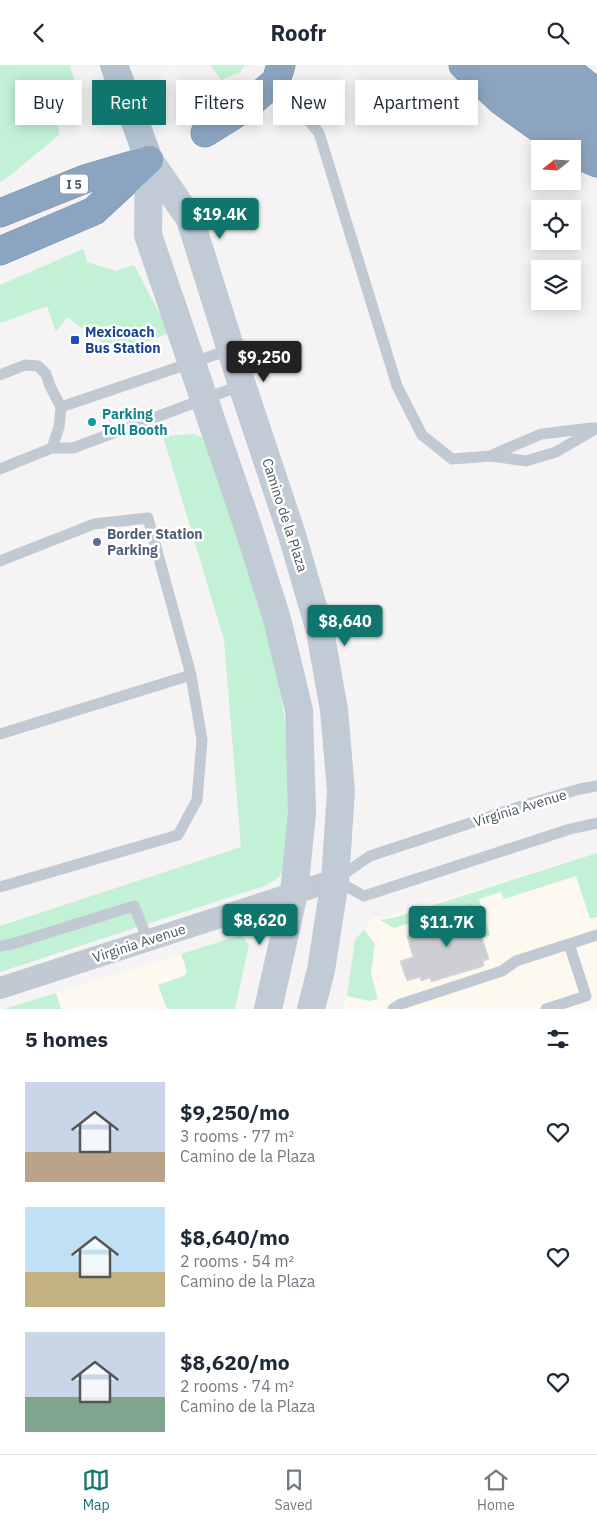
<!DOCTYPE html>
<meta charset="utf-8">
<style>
body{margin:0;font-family:"IBM Plex Sans",sans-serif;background:#f2f2f3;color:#1f2937;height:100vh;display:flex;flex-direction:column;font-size:19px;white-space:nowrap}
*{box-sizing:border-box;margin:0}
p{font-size:16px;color:#747a83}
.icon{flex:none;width:28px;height:28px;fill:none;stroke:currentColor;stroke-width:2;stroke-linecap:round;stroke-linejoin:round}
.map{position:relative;height:944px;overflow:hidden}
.panel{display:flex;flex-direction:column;background:#fff;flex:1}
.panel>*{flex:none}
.top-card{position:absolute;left:15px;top:15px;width:568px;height:45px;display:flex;gap:10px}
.needle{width:32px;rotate:252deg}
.fabs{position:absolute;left:531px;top:75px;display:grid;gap:10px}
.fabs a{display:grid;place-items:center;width:50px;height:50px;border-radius:0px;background:#fff;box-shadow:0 2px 12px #0003;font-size:25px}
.price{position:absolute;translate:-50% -42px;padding:0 11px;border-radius:5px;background:#0f766e;color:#fff;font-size:16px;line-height:32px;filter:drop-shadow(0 1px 2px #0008)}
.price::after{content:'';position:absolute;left:50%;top:30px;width:15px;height:11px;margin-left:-8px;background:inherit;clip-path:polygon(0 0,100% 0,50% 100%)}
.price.active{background:#222;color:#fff}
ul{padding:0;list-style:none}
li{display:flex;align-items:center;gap:15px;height:125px;padding:0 25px}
li span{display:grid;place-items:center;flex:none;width:140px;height:100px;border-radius:0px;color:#555}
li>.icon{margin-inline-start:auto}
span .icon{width:60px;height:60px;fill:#fffc;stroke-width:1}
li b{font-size:21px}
h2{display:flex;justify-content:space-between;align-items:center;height:60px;padding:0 25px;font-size:21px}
.tag{padding:0 18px;border-radius:0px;background:#fff;box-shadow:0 2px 12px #0003;font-size:18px;line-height:45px}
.tag.active{background:#0f766e;color:#fff}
header{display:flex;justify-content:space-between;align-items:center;height:65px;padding:0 25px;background:#fff;font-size:22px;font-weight:700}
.tabs{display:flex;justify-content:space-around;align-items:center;height:70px;border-top:1px solid #e0e1e3;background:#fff;font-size:14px;color:#747a83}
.tabs a{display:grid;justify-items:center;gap:2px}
.tabs .active{color:#0f766e}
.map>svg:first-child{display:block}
.commercial{fill:#fdf9ef}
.green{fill:#c3f1d5}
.building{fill:#cdcfd5;stroke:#d7d9de}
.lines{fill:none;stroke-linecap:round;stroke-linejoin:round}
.highway-casing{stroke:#7690ad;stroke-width:29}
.lane{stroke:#c1cad2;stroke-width:11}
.street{stroke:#c1cad2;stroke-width:22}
.secondary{stroke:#c1cbd6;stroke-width:28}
.primary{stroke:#b3c2d1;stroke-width:28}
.highway{stroke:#8ba5c1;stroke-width:28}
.transit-dot{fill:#1a4fb4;stroke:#fff;stroke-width:2}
.culture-dot{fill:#0f9aa8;stroke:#fff;stroke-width:2}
.service-dot{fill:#5c6f8a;stroke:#fff;stroke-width:2}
.labels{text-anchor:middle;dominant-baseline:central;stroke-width:5;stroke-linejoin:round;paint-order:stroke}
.shield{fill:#fff;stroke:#808990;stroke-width:1}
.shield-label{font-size:12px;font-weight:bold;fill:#4a5661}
.transit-label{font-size:14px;font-weight:bold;fill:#164399;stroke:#fff;text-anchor:start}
.culture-label{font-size:14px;font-weight:bold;fill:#0d838f;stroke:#fff;text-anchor:start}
.street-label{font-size:14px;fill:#4a5661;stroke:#fff}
.service-label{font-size:14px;font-weight:bold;fill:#4e5e75;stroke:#fff;text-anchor:start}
</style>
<header><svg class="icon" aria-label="back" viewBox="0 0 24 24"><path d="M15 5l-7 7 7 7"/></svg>Roofr<svg class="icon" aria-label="search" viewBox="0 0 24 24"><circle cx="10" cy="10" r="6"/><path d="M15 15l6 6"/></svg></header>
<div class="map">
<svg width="597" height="944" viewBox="0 0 597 944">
<rect width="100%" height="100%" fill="#f5f3f3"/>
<!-- commercial -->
<path class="commercial" d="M597 788V944H343L347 933 355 875 374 852H384Z
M241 870 249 880 235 944H4Z"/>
<!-- green -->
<path class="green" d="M0 0H70L75 18 64 22 54 51 60 69 11 110 0 117Z
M210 0H245L240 7 221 15Z
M83 184 87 197 116 206 134 200 170 268 122 286 110 279 105 288 104 279 96 274 67 252 56 267 47 241 0 258V220Z
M194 369 210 375 279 608 292 721 285 803 279 812 267 820 0 907V861L241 782 224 575 163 371Z
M597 788V852L590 854 576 811 504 834 501 827 479 834 490 870 482 873 471 839 394 863 380 855 396 852Z
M364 864 375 879 371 909 378 934 369 936 347 931 355 875Z
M241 870 249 880 235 944H167L158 920 184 911 187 906 181 889Z
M56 928 61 944H4Z"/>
<!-- building -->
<path class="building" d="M471 839 489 894 483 896 484 901 431 917 430 913 421 916 420 912 407 916 400 896 413 892 407 871 447 858 443 848Z"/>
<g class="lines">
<defs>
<path id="highway" d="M463 0 501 36 568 84
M495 0C522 28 561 58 597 75
M527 0 597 54
M562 0 597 28
M205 68 242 45 276 16 281 0
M572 87 597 98
M0 148 85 114 143 97
M0 186 94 146 149 95"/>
</defs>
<!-- highway casing -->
<use href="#highway" class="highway-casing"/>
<!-- lane -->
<path class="lane" d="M276 16 319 68 397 321 422 370 452 394 491 391 526 396 556 387 597 363
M0 310 25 300 38 301 46 309 50 321 61 342 59 362 52 383 0 404
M61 342 232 284
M52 383H73L242 320
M492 390 541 369 592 363
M0 496 94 459 148 453 191 610 202 675 197 735 178 770 0 822
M0 669 191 610
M597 721 580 724 531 738 370 791 335 815 364 831 570 764 597 758
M0 881 12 879 134 841 148 875
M393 944 401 939 502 906 516 896 597 870
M546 944 586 931 569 879"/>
<!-- street -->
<path class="street" d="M0 923 335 815"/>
<!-- secondary -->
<path class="secondary" d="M149 95 190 154 242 320 292 470 320 566 334 645 341 726 335 815 321 905 311 944
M149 95 148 170 248 462 277 554 299 645 302 748 294 828 268 944"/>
<!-- primary -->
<path class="primary" d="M114 0 149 95"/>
<!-- highway -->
<use href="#highway" class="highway"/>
</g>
<!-- markers -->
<rect class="transit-dot" x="70" y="270" width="10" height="10" rx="2.5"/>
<circle class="culture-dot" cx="92" cy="357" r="5"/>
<circle class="service-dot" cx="97" cy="477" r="5"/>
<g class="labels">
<!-- shield labels -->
<rect class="shield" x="60" y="109.5" width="28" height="19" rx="4"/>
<g class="shield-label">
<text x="74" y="119">I 5</text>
</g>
<!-- transit labels -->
<g class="transit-label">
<text x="85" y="267">Mexicoach<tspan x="85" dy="16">Bus Station</tspan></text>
</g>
<!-- culture labels -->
<g class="culture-label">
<text x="102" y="349">Parking<tspan x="102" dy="16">Toll Booth</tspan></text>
</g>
<!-- street labels -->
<g class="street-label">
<text transform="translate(285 450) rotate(72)">Camino de la Plaza</text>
<text transform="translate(520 743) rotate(-17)">Virginia Avenue</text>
<text transform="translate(139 878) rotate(-18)">Virginia Avenue</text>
</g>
<!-- service labels -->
<g class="service-label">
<text x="107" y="469">Border Station<tspan x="107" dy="16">Parking</tspan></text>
</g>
</g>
</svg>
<div class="fabs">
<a><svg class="needle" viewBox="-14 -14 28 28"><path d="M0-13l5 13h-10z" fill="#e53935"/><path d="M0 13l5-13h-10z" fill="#747a83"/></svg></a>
<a><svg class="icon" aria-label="locate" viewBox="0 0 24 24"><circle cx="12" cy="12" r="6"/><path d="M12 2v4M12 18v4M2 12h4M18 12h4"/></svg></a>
<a><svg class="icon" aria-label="layers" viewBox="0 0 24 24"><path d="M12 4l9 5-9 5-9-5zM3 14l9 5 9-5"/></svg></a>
</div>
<b class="price" style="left:220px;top:175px">$19.4K</b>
<b class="price active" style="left:264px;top:318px">$9,250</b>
<b class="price" style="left:345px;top:582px">$8,640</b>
<b class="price" style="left:260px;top:881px">$8,620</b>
<b class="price" style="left:447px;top:883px">$11.7K</b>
<div class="top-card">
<a class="tag">Buy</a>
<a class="tag active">Rent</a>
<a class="tag">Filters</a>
<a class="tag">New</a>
<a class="tag">Apartment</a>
</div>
</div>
<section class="panel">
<h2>5 homes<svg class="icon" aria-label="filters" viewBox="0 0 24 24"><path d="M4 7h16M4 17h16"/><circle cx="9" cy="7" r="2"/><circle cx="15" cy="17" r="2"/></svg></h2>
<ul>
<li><span style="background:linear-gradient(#c9d6e8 70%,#b9a48a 0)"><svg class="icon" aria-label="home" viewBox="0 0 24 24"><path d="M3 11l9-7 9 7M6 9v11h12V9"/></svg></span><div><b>$9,250/mo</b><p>3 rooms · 77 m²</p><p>Camino de la Plaza</p></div><svg class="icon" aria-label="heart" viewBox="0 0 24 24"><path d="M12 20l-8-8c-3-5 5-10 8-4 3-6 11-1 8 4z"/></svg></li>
<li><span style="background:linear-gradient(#bfe0f5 65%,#c2b280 0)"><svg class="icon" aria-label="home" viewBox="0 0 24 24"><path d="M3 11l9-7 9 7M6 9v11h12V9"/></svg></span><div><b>$8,640/mo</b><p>2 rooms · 54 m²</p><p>Camino de la Plaza</p></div><svg class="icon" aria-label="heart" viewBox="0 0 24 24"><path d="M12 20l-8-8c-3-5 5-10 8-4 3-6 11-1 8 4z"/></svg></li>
<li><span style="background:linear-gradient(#c9d6e8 65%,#7fa58c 0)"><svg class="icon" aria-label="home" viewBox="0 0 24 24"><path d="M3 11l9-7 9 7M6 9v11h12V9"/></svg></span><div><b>$8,620/mo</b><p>2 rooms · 74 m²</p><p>Camino de la Plaza</p></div><svg class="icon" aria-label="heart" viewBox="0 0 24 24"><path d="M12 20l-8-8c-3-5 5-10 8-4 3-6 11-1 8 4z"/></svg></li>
</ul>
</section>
<nav class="tabs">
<a class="active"><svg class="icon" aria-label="map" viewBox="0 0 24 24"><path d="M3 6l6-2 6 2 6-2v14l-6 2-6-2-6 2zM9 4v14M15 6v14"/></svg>Map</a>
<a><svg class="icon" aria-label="saved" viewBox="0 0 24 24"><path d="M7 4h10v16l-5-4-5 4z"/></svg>Saved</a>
<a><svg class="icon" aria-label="home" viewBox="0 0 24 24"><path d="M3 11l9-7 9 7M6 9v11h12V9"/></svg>Home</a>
</nav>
